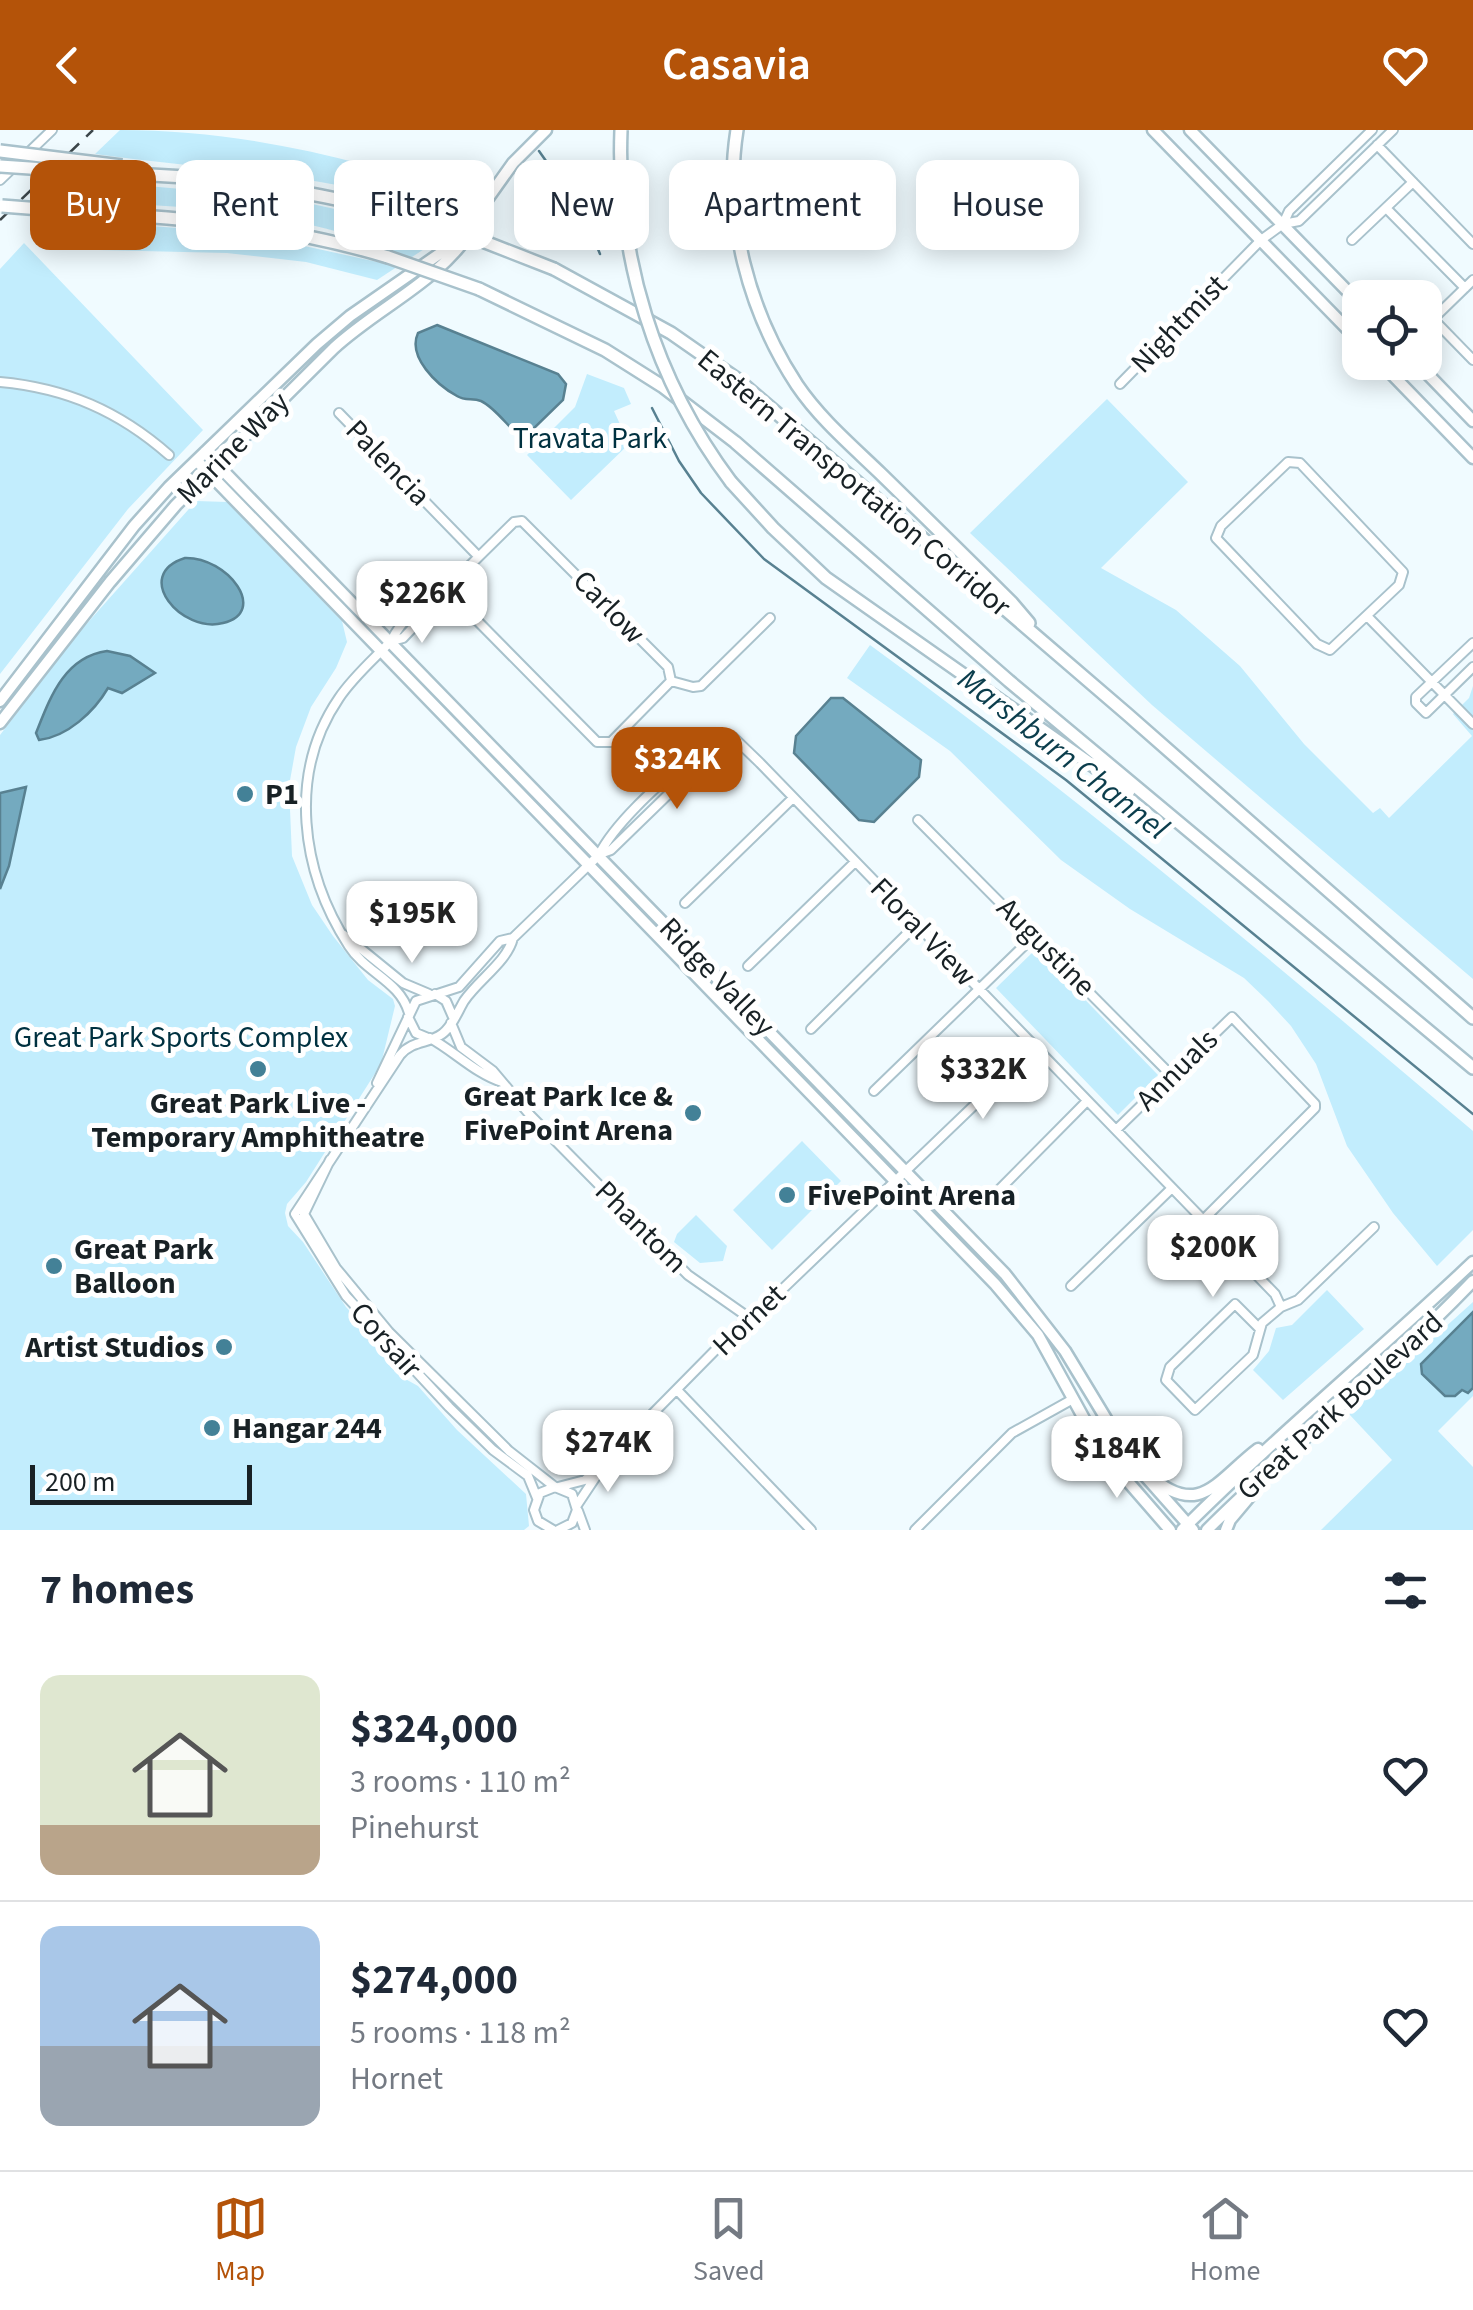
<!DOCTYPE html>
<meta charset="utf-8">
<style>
body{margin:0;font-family:"Source Sans 3",sans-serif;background:#f2f2f3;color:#1f2937;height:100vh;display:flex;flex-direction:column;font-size:38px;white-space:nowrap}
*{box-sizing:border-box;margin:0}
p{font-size:32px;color:#747a83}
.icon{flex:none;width:55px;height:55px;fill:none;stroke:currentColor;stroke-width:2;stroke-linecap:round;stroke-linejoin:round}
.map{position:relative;height:1400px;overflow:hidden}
.details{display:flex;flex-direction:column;background:#fff;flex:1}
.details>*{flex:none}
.guide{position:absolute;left:30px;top:30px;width:1415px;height:90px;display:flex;gap:20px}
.tools{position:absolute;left:1342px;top:150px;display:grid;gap:20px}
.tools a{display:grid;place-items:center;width:100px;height:100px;border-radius:20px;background:#fff;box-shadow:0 5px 25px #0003;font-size:50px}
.scale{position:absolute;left:30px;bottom:25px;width:222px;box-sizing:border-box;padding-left:10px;border:5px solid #182125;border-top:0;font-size:28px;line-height:35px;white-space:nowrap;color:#182125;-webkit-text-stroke:8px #fff;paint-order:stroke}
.price{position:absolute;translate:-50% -85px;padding:0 22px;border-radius:20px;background:#fff;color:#222;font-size:32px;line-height:65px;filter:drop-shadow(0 2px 5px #0008)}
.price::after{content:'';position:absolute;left:50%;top:60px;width:30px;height:22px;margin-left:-15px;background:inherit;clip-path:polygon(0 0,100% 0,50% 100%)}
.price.on{background:#b45309;color:#fff}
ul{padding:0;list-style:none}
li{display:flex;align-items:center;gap:30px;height:250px;padding:0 40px}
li+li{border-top:2px solid #e0e1e3}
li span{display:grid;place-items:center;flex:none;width:280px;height:200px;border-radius:20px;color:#555}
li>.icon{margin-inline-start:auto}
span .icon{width:120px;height:120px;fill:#fffc;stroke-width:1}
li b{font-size:42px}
h2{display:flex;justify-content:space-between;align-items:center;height:120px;padding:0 40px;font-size:42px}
.tag{padding:0 35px;border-radius:20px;background:#fff;box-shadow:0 5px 25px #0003;font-size:35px;line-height:90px}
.tag.on{background:#b45309;color:#fff}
header{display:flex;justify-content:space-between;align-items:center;height:130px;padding:0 40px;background:#b45309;color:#fff;font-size:45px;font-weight:600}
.tab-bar{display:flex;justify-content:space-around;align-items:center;height:140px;border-top:2px solid #e0e1e3;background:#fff;font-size:28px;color:#747a83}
.tab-bar a{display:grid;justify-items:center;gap:5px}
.tab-bar .on{color:#b45309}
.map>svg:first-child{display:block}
.green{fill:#c2edfd}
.water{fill:#74aabf;stroke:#588191;stroke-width:2.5}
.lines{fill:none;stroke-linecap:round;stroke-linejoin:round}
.stream{stroke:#588191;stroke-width:2.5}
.minor-casing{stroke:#a9c2cc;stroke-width:12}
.major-casing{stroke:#a9c2cc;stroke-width:15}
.highway-casing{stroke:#a9c2cc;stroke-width:16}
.minor{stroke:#fff;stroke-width:8}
.major{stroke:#fff;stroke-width:10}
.highway{stroke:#fff;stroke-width:11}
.rail{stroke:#3c464a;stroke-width:2.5;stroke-dasharray:20 10;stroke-linecap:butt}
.highway-bridge-casing{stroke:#a9c2cc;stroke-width:16;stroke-linecap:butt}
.highway-bridge{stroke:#fff;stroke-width:11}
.poi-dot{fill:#438197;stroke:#fff;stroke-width:4}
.labels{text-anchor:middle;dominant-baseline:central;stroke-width:10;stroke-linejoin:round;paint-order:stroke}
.street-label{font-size:30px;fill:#182125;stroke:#fff}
.park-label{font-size:30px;fill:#003140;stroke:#fff}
.poi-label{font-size:30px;font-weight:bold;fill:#182125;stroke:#fff;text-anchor:start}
.water-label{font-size:32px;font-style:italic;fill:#0b3d4c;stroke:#fff}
</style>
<header><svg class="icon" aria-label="back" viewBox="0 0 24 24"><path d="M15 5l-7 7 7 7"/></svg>Casavia<svg class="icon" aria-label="heart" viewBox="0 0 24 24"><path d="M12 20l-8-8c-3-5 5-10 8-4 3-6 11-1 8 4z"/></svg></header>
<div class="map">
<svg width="1473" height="1400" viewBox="0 0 1473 1400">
<rect width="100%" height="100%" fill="#f0fbff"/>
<!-- green -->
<path class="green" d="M120 0C242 0 360 29 475 69L444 106 377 150 306 132 227 123 56 119 43 105 42 88 245 103 382 133 394 121C287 76 161 76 46 70L67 49 285 68 430 100 447 86C344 43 205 40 95 24Z
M24 113 203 300 128 379 0 544V139Z
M587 244 624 258 631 274 614 281 629 314 571 370 527 325 575 277Z
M1107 269 1188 352 1101 438 1176 480 1240 536 1304 614 1373 683 1380 678 1389 688 1472 606 1453 584 1469 568 1473 556V849L1152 575 970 403Z
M196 371 227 372 342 491 347 512 336 538 311 577 296 617 289 656 292 726 312 775 333 806 368 850 393 869 395 876 381 934 306 1052 287 1074 285 1083 288 1096 303 1112 346 1177 385 1220 387 1233 400 1246 418 1256 457 1300 526 1364 529 1396 524 1400H0V605L74 508Z
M870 515C1079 668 1276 834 1473 1001V1100L1437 1136 1393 1083 1347 1016 1316 934 1291 896 1268 871 1244 848 1130 779 1061 730 950 621 847 548Z
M1036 819 1158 945 1118 985 996 858Z
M802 1011 841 1051 772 1120 733 1080Z
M696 1085 727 1116 723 1131 700 1133 674 1112 677 1104Z
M1327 1160 1364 1199 1283 1270 1253 1240 1269 1221 1276 1198 1292 1195Z
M1473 1172V1266L1438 1301 1473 1337V1400H1321L1392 1330 1349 1284Z"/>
<!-- water -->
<path class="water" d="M437 195 558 244 566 254 563 270 528 304H517C506 294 494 277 481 271 472 268 465 271 457 266 437 255 407 227 418 203Z
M185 428C228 427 269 482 223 493 182 504 131 445 185 428Z
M107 521 130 526 155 543 122 563 108 558C94 582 67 607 39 610L36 603C50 568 64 527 107 521Z
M831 568H843L921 630 919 647 874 692 859 690 794 623 796 606Z
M26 657 9 736 0 759V663Z
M1473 1182V1258L1468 1263 1462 1260 1455 1266H1445L1422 1244 1421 1234Z"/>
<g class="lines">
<!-- stream -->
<path class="stream" d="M539 21 584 85 600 124
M652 278 679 331 701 363 764 429 1066 650 1473 984"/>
<defs>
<path id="minor" d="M1377 15 1473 114
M0 50 52 0
M1386 78 1465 158
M1283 94 1289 81 1372 0
M1352 110 1413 52
M1473 150 1433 189 1473 230
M0 252C66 258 119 281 169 325
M1120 254 1261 110 1283 94 1299 91 1393 0
M339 283 478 426
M1288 332 1300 333 1403 442 1399 455 1330 520 1317 514 1216 408 1221 396Z
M446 459 597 612H611L671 551
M1367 486 1473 594
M391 511 403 508 443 466 446 459 514 392 522 391 668 537 671 551
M1473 513 1416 567V573L1426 583 1473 537
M671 551 693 557 701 556 770 488
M726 604 733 607 760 633 1275 1164 1281 1177
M918 690 1172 946
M600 724 611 720 719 615 726 604
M685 773 793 668
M344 805 403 853 429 864
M513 808C507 832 479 849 464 871 458 881 452 897 442 904 428 914 413 910 400 925L295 1084 346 1166 449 1277 493 1320 528 1346 537 1368
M748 836 855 732
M435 864 446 871 453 887
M409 883C400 851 366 843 349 816 301 742 287 644 339 568 353 547 373 530 391 511 400 492 426 466 446 459
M408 887 416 903 428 908
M451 893 461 917 493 941 530 985 688 1145 748 1187
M811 899 916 795
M430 908C454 921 476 944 502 952
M377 953 416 871 459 857 500 811 513 808 599 725C618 686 679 638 712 607L726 604
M874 961 1035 805
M1116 1000 1232 887 1315 974V978L1203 1090
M330 1030 304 1084 336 1138 389 1202 509 1321 555 1357
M988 1071 1087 971
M1071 1156 1172 1058
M1259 1198 1235 1174 1170 1237 1166 1250 1195 1280 1253 1225 1262 1193 1281 1177 1298 1170 1374 1097
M678 1261 811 1400
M558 1357 585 1350 605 1332 748 1187 768 1173 1035 917
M577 1375 603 1336
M578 1381 585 1400
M553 1400 538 1391 534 1380 540 1363 555 1357 572 1364 577 1380 572 1393 558 1400
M915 1400 1012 1303 1073 1269"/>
<path id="major" d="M1153 0 1360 212
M1190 0 1360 174
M1380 232 1473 328
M1416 232 1473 291
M205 322 1005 1144 1065 1221 1131 1330 1193 1400
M197 331 995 1154 1038 1205 1093 1305 1117 1339 1170 1400
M0 571 134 396 169 357 317 214 350 186 445 120 471 92 513 33 546 0
M0 593 110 452 176 375 334 218C380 176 437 153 472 100
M1149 1345C1200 1390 1217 1350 1258 1319
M1182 1400C1276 1306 1377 1223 1473 1132
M1207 1400C1293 1314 1389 1239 1473 1151
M1226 1400 1230 1390 1251 1365"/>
<path id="highway" d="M737 0C723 87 749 182 797 255 820 289 852 316 881 344 925 387 969 430 1012 473L1029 493
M118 44C226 45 335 65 439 94
M80 82C185 88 287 96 388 127
M554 139 671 203 737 249 1127 584 1473 888
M479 159 605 220 662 256 735 312 1009 551 1473 938
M731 352 773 398 826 448 1129 661"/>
</defs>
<!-- minor casing -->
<use href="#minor" class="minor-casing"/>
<!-- major casing -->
<use href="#major" class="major-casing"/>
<!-- highway casing -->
<use href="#highway" class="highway-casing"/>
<!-- minor -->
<use href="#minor" class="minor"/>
<!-- major -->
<use href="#major" class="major"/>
<!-- highway -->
<use href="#highway" class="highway"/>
<!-- rail -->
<path class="rail" d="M0 90 93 0"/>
<defs>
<path id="highway-bridge" d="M621 0C616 126 655 251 731 352
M0 21 122 36
M0 36 118 44
M2 76 80 82
M439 94 554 139
M388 127 479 159"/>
</defs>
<!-- highway-bridge casing -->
<use href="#highway-bridge" class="highway-bridge-casing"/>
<!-- highway-bridge -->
<use href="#highway-bridge" class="highway-bridge"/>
</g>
<!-- markers -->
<g class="poi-dot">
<circle cx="245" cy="664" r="10"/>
<circle cx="258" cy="939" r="10"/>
<circle cx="693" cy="983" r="10"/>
<circle cx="787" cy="1065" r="10"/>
<circle cx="54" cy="1136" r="10"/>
<circle cx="224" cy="1217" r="10"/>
<circle cx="212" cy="1298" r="10"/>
</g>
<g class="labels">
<!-- street labels -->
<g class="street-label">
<text transform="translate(1179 194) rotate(-46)">Nightmist</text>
<text transform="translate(233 318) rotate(-45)">Marine Way</text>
<text transform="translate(388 333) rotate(46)">Palencia</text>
<text transform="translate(854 353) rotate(40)">Eastern Transportation Corridor</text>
<text transform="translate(609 477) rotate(46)">Carlow</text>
<text transform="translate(923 802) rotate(46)">Floral View</text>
<text transform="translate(1046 817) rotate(45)">Augustine</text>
<text transform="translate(717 847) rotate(46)">Ridge Valley</text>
<text transform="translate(1177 940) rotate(-45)">Annuals</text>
<text transform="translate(641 1097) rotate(45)">Phantom</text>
<text transform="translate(749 1190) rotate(-44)">Hornet</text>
<text transform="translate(386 1210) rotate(48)">Corsair</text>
<text transform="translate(1340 1276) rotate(-42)">Great Park Boulevard</text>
</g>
<!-- park labels -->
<g class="park-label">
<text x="590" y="308">Travata Park</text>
<text x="181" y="907">Great Park Sports Complex</text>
</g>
<!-- poi labels -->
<g class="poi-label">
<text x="265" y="664">P1</text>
<text x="673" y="966" text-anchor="end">Great Park Ice &amp;<tspan x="673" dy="34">FivePoint Arena</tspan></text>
<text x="258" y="973" text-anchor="middle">Great Park Live -<tspan x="258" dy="34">Temporary Amphitheatre</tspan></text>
<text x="807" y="1065">FivePoint Arena</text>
<text x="74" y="1119">Great Park<tspan x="74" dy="34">Balloon</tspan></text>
<text x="204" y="1217" text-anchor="end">Artist Studios</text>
<text x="232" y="1298">Hangar 244</text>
</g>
<!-- water labels -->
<g class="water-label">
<text transform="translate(1063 624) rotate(38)">Marshburn Channel</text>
</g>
</g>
</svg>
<div class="tools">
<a><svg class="icon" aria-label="locate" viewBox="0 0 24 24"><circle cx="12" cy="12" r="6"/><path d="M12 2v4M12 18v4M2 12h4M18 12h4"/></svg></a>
</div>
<div class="scale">200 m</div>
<b class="price" style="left:422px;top:516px">$226K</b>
<b class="price on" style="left:677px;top:682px">$324K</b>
<b class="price" style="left:412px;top:836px">$195K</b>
<b class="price" style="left:983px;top:992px">$332K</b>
<b class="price" style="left:1213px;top:1170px">$200K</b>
<b class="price" style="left:608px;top:1365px">$274K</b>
<b class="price" style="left:1117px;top:1371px">$184K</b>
<div class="guide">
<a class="tag on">Buy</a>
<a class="tag">Rent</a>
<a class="tag">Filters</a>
<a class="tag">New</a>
<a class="tag">Apartment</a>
<a class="tag">House</a>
</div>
</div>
<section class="details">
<h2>7 homes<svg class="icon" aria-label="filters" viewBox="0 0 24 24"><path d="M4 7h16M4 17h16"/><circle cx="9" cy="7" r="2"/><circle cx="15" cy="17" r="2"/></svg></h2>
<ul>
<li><span style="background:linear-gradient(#dfe7d0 75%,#b9a48a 0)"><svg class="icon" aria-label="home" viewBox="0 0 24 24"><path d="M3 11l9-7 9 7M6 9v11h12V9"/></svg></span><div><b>$324,000</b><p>3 rooms · 110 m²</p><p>Pinehurst</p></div><svg class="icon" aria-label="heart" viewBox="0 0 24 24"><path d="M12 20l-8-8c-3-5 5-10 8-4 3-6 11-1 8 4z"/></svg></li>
<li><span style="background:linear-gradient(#a9c7e8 60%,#9aa5b1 0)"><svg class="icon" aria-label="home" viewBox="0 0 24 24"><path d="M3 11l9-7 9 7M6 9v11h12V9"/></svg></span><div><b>$274,000</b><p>5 rooms · 118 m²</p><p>Hornet</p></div><svg class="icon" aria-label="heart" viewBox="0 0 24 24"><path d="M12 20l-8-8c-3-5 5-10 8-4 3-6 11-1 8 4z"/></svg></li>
</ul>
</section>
<nav class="tab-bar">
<a class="on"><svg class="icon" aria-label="map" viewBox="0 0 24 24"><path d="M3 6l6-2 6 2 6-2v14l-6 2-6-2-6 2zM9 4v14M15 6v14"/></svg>Map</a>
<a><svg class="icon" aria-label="saved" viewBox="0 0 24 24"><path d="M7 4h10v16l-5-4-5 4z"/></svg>Saved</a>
<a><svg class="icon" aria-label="home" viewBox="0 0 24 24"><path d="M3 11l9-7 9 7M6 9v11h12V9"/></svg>Home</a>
</nav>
